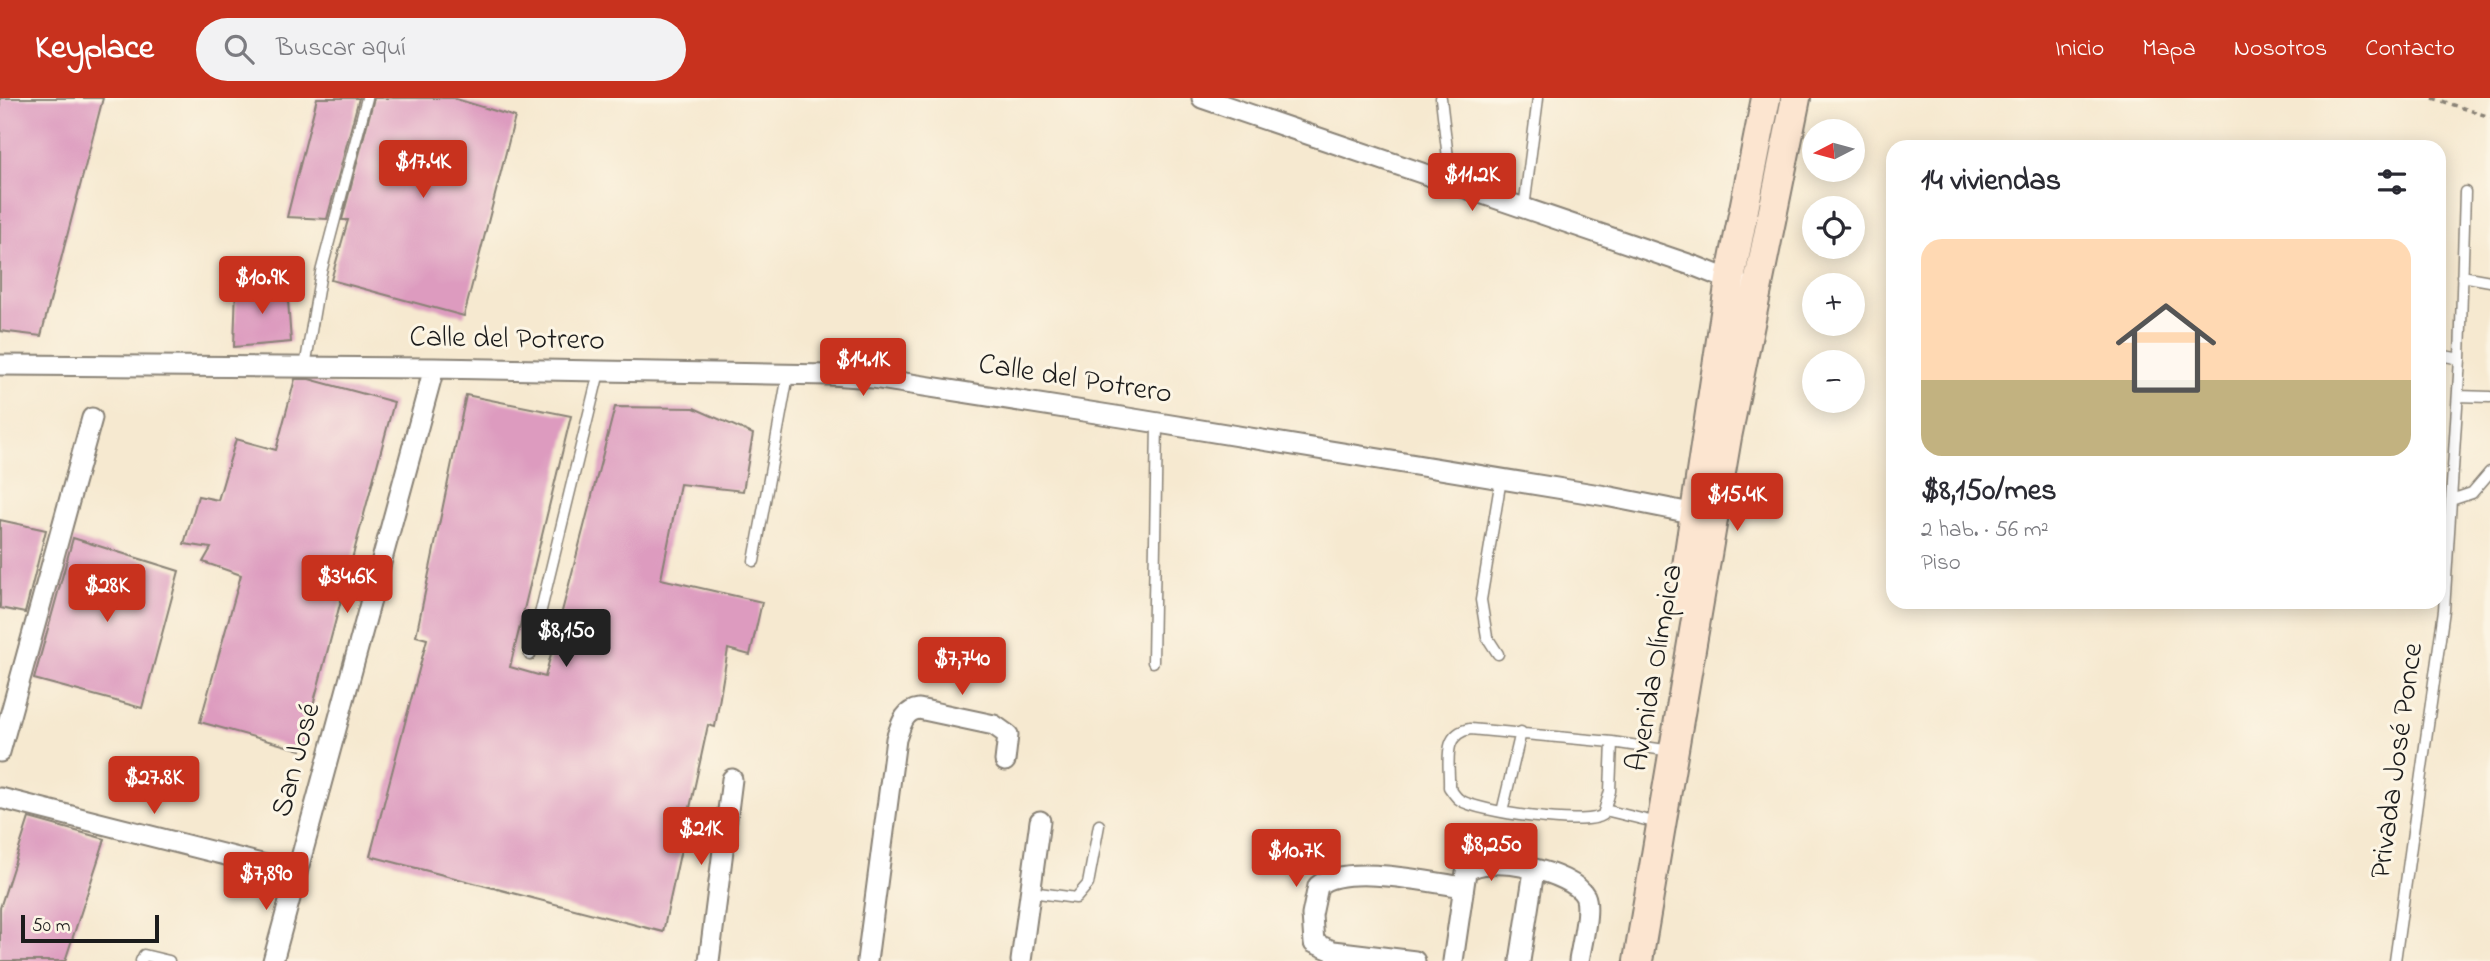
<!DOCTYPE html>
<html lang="es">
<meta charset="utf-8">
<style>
body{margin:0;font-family:"Indie Flower",sans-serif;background:#f2f2f3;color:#2b2b33;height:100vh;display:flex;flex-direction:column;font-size:26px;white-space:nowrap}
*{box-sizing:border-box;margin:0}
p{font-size:23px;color:#7c7c81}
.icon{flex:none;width:38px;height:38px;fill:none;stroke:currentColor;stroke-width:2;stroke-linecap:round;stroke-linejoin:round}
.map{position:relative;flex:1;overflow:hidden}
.panel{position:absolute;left:1886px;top:42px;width:560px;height:469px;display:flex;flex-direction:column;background:#fff;border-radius:21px;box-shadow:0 4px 18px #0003}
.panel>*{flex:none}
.needle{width:46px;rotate:264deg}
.buttons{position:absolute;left:1802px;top:21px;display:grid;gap:14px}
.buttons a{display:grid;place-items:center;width:63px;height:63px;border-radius:50%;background:#fff;box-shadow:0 4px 18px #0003;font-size:35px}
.scale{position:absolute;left:21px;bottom:18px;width:138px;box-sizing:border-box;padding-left:7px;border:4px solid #1c1c1c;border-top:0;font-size:19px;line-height:24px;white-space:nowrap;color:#1c1c1c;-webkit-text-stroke:5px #fcf5e5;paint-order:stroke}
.price{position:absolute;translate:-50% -60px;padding:0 16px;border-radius:7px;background:#c8321e;color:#fff;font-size:23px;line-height:46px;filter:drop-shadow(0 2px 4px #0008)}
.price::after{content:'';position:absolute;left:50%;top:42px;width:21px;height:16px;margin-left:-10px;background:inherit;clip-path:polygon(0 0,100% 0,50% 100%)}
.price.active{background:#222;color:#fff}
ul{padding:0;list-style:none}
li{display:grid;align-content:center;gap:14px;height:371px;padding:0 35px}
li+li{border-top:2px solid #e1e1e2}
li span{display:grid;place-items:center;height:217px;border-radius:21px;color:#555}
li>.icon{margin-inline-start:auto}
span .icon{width:126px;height:126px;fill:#fffc;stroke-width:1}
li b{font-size:30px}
h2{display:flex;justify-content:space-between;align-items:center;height:84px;padding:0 35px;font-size:30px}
header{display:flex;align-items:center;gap:42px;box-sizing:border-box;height:98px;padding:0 35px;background:#c8321e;color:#fff}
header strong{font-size:33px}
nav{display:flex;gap:38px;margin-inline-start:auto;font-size:24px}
.search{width:490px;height:63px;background:#f2f2f3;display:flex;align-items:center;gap:18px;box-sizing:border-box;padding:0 24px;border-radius:38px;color:#7c7c81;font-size:26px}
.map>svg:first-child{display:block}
.building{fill:#dd9bbf}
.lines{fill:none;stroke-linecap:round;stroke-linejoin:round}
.lane-casing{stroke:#898276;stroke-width:13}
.street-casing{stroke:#898276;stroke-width:23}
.secondary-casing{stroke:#898276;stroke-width:32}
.path{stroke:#898276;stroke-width:3.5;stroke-dasharray:5 5;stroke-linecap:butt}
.lane{stroke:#fff;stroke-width:10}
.street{stroke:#fff;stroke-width:19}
.secondary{stroke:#fce5d0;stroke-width:28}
.labels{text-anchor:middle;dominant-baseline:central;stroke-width:6;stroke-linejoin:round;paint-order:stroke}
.street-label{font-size:30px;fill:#1c1c1c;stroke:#fcf5e5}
</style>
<header>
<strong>Keyplace</strong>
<div class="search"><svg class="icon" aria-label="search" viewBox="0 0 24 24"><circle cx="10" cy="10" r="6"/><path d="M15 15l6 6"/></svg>Buscar aquí</div>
<nav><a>Inicio</a><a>Mapa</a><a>Nosotros</a><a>Contacto</a></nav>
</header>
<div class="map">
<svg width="2490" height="863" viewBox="0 0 2490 863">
<rect width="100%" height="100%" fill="#fcf5e5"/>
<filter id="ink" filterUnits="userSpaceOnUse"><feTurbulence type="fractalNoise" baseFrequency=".0143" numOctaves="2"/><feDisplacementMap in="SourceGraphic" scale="14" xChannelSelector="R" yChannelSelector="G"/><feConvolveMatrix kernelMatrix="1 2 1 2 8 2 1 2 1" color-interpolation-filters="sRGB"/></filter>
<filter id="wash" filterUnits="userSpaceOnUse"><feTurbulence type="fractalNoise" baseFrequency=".00686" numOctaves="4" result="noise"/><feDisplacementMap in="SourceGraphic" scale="28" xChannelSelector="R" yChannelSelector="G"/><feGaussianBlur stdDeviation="1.57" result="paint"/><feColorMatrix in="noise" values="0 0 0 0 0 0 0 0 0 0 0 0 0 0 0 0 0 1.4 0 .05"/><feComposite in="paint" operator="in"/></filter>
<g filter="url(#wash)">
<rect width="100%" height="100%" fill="#f6e9d0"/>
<g id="blocks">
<!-- building -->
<path class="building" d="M0 0H103L41 238 0 233Z
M317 0H359L327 121 287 119Z
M374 0H453L515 19 464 218 331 182 348 122H342Z
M236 188H287L291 244 234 249Z
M295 281H309L394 304 301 652 200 624 241 477 203 464 211 450 184 446 198 398 218 402 236 341 276 352Z
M466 297 571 318 510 569 545 579 615 309 694 310 753 336 743 393 680 386 661 481 762 504 750 557 728 551 715 629 708 627 663 834 370 758 427 541 416 538Z
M0 422 46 432 25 515 0 510Z
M73 440 179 473 142 610 34 581Z
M29 720 105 741 65 863H0V810Z"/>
</g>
</g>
<g filter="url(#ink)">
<use href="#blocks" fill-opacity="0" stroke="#898276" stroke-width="2"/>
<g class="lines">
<defs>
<path id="lane" d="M1441 0 1451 86
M1524 110 1538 0
M2462 178 2490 183
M2440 257 2460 261
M305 269 321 174 367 0
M2458 298 2490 299
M2451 402 2472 395 2490 374
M754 463 788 277
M1498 556 1487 539 1481 502 1501 381
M530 557 599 274
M1153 564 1157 325
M1470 631 1612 644 1610 693 1603 717C1586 729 1478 714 1460 702 1456 700 1452 693 1449 689 1450 665 1441 636 1470 631Z
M1612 644 1671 653
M1605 712 1658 725
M1502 714 1521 634
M1031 794 1076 800 1088 786 1099 727
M141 863 144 857 169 863
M2395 863 2444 512 2460 261 2465 94"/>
<path id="street" d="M1202 0 1697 169 1740 186
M0 267 434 270 831 277 873 280 1128 320 1606 398 1706 418
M0 654 92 320
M0 700 297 775
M273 863 434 270
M709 863 732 681
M867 863 896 641C901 628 903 613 919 611L994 627 1008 637 1005 663
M1021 863 1040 723
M1415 863 1333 853 1314 845 1312 817 1318 788C1343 765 1430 784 1463 789
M1453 863 1466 774C1486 754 1573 774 1585 798 1591 811 1581 849 1579 863
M1520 863 1534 773"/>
<path id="secondary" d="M1682 501 1730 182 1766 0
M1638 863 1727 339 1796 0"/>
</defs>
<!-- lane casing -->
<use href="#lane" class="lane-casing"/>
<!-- street casing -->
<use href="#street" class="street-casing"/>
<!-- secondary casing -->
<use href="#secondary" class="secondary-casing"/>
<!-- path -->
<path class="path" d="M2433 0 2490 19"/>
<!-- lane -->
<use href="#lane" class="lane"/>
<!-- street -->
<use href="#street" class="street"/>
<!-- secondary -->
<use href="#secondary" class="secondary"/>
</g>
</g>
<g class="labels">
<!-- street labels -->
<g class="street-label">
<text transform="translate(507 242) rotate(1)">Calle del Potrero</text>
<text transform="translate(1075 282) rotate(9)">Calle del Potrero</text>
<text transform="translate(1656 570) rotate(-80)">Avenida Olímpica</text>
<text transform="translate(297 662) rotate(-75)">San José</text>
<text transform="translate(2398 663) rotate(-82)">Privada José Ponce</text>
</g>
</g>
</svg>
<div class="buttons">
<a><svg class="needle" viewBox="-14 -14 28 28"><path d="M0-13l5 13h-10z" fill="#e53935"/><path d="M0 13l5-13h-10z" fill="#7c7c81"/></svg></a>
<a><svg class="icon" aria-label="locate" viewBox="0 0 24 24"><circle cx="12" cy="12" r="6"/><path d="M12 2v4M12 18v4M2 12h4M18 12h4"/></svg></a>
<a>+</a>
<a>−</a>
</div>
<div class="scale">50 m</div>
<b class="price" style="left:423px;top:102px">$17.4K</b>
<b class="price" style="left:1472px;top:115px">$11.2K</b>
<b class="price" style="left:262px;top:218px">$10.9K</b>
<b class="price" style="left:863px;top:300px">$14.1K</b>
<b class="price" style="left:1737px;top:435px">$15.4K</b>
<b class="price" style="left:347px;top:517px">$34.6K</b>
<b class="price" style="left:107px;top:526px">$28K</b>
<b class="price active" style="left:566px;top:571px">$8,150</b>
<b class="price" style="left:962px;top:599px">$7,740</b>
<b class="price" style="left:154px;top:718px">$27.8K</b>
<b class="price" style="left:701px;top:769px">$21K</b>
<b class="price" style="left:1491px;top:785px">$8,250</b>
<b class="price" style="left:1296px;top:791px">$10.7K</b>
<b class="price" style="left:266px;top:814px">$7,890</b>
<section class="panel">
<h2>14 viviendas<svg class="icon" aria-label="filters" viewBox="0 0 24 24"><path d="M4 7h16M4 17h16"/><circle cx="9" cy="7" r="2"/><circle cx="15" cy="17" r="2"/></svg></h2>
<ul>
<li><span style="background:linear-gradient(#ffd9b3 65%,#c2b280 0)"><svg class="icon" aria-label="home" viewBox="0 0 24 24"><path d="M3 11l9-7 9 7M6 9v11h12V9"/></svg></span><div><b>$8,150/mes</b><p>2 hab. · 56 m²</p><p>Piso</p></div></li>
</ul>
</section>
</div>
